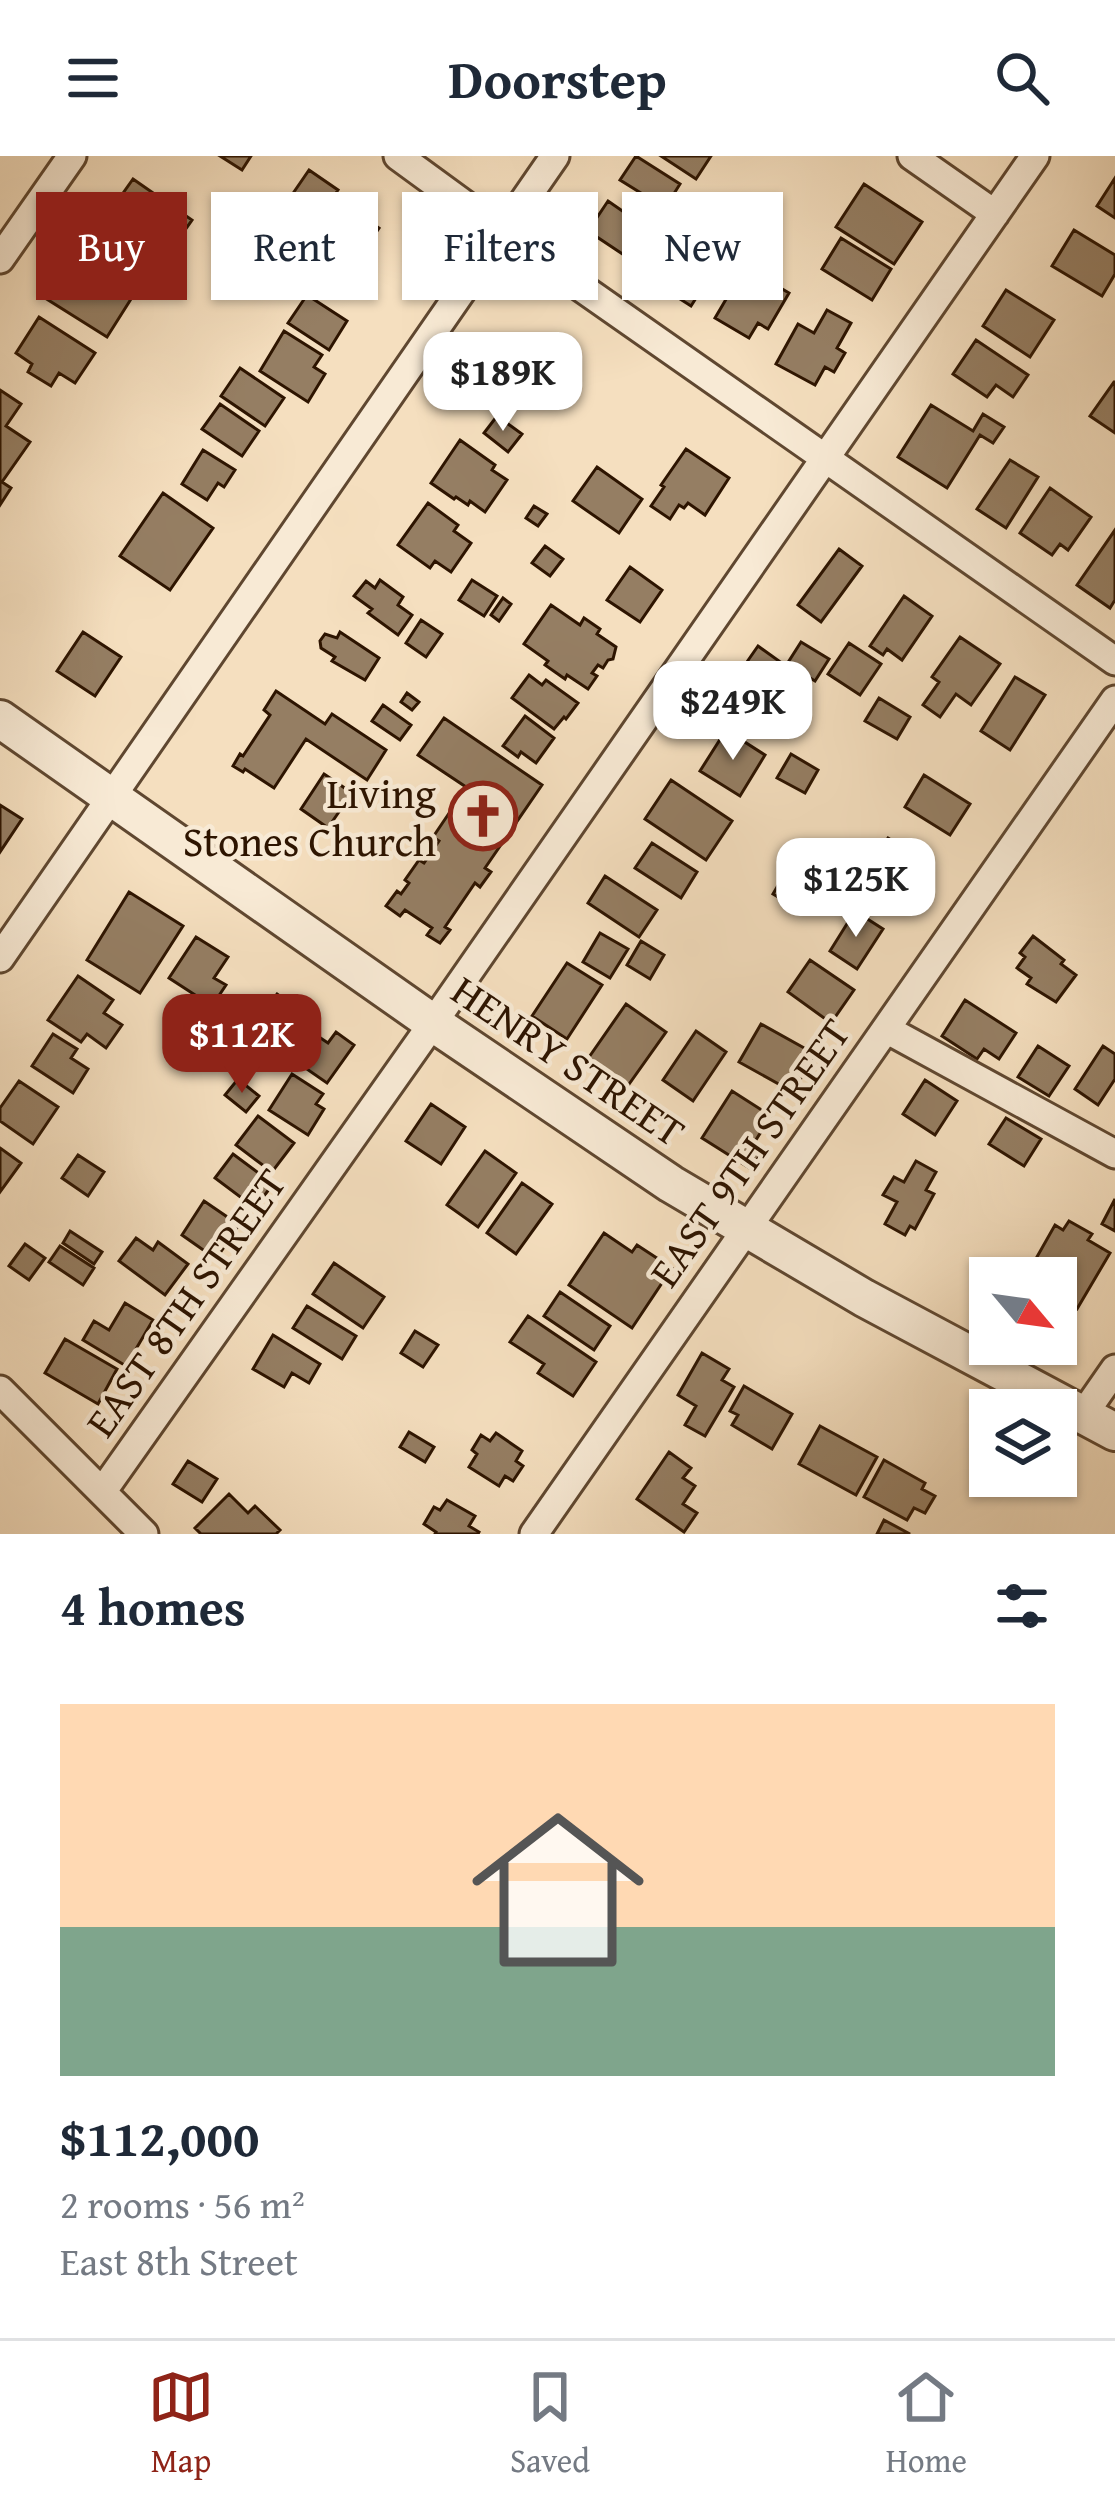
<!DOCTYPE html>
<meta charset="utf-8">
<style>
body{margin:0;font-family:"Gentium Book Plus",serif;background:#f2f2f3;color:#1f2937;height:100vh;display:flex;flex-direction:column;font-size:45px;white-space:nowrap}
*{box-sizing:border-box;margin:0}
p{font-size:39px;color:#747a83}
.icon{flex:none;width:66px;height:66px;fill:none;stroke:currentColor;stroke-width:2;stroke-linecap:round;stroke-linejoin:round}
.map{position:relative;height:1378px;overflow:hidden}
.drawer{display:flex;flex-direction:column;background:#fff;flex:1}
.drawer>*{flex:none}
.guide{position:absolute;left:36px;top:36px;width:1044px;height:108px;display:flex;gap:24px}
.needle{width:78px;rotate:119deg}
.controls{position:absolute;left:969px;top:1101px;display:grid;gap:24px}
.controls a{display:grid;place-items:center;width:108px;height:108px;border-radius:0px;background:#fff;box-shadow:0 3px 9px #0004;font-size:60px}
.price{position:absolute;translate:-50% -102px;padding:0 27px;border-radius:24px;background:#fff;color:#222;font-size:39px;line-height:78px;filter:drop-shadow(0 3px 6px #0008)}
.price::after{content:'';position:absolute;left:50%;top:72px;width:36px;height:27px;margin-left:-18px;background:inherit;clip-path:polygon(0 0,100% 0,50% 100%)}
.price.on{background:#8f2418;color:#fff}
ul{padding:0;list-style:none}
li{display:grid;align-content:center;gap:24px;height:636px;padding:0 60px}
li span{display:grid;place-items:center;height:372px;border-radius:0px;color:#555}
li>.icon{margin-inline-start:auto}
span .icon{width:216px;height:216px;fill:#fffc;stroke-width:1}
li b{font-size:51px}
h2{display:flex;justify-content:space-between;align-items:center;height:144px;padding:0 60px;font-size:51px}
.pill{padding:0 42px;border-radius:0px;background:#fff;box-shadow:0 3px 9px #0004;font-size:42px;line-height:108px}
.pill.on{background:#8f2418;color:#fff}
header{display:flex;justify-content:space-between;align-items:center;height:156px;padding:0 60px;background:#fff;font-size:54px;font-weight:800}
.tab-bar{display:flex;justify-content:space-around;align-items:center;height:168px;border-top:3px solid #e0e1e3;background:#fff;font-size:33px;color:#747a83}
.tab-bar a{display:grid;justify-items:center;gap:6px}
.tab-bar .on{color:#8f2418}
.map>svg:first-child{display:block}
.building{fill:#957e63;stroke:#2d1400;stroke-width:3}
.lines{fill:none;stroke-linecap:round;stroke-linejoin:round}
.minor-casing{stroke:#5f4730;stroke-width:33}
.tertiary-casing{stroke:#5f4730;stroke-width:42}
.minor{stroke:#f8ead5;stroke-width:27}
.tertiary{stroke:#f8ead5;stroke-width:36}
.labels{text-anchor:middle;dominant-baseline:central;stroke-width:9;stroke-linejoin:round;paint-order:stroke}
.poi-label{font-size:42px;fill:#2d1400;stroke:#f8ead5;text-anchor:end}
.street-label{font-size:42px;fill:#2d1400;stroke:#f8ead5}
</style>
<header><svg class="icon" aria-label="menu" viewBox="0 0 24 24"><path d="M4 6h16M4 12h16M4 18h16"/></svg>Doorstep<svg class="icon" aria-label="search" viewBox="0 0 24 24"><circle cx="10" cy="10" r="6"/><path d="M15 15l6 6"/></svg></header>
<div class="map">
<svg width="1115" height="1378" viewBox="0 0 1115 1378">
<rect width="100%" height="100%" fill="#f5dfbf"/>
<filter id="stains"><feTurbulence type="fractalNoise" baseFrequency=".00167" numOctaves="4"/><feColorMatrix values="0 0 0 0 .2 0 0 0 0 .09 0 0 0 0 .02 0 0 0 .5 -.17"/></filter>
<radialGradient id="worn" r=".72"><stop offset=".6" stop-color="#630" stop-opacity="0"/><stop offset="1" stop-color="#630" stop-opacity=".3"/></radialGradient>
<!-- building -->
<path class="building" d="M220 0H251L242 14Z
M636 0 680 28 665 52 620 24Z
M661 0H711L696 23Z
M309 14 338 34 303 85 274 65Z
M1115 22V62L1097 50Z
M133 23 192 64 149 125 90 84Z
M864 28 922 66 894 108 836 71Z
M608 45 647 72 640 81 658 93 645 113 588 75Z
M358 57 379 72 348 118 320 99 330 85 336 89Z
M705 67 733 84 691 150 652 125 685 73 696 80Z
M1074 74 1115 99V118L1102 140 1052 110Z
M841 82 891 113 872 144 822 113Z
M78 110 131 143 107 181 45 142 64 111 74 117Z
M745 111 789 137 768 173 758 167 749 182 715 162Z
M1006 134 1054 164 1030 201 983 170Z
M307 139 347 165 329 194 288 167Z
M827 154 851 167 837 192 845 197 834 216 825 211 815 229 776 208 798 168 814 177Z
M39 161 95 197 75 227 59 217 51 230 28 216 32 208 16 197Z
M284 175 322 199 314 211 325 218 308 246 260 215Z
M976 184 1028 219 1013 241 996 229 987 241 953 218Z
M530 189 532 196 541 202 537 207 548 214 528 248 501 228 521 199 520 191Z
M240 212 284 242 265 270 221 240Z
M1114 226H1115V277L1090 260Z
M0 234 21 248 6 270 30 286 2 326 11 332 0 349Z
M220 248 259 275 242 300 202 273Z
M931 249 973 275 983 258 1004 271 993 287 980 279 947 332 898 301Z
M497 260 522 278 508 296 484 277Z
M460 284 495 309 492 314 507 324 485 356 470 345 468 349 456 341 454 343 431 327Z
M686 293 729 322 705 359 688 347 684 352 679 349 670 363 651 350 664 331 661 329Z
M203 294 235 314 224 331 218 327 207 344 182 328Z
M1010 304 1038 321 1006 372 977 353Z
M597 311 642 343 619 377 573 345Z
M1050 332 1091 361 1068 394 1060 388 1052 399 1020 377Z
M163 337 213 372 170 434 120 400Z
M428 347 458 369 454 375 471 387 451 416 435 405 430 412 398 389Z
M534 350 547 358 538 370 526 362Z
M1115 374V444L1110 452 1077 429Z
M545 390 563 403 550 420 532 407Z
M839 393 862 410 821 466 798 449Z
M630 411 662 434 640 466 607 444Z
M380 424 403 441 398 449 412 459 398 479 368 457 372 453 354 440 366 425 375 432Z
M472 424 497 440 484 460 459 444Z
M904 440 932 460 902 504 887 493 883 499 870 490Z
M503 442 511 448 499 465 491 459Z
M551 449 580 469 584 462 600 473 597 478 616 491 613 503 608 504 603 512 598 509 592 517 597 520 588 533 567 519 565 523 545 509 548 505 524 488Z
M421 464 442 478 426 501 406 487Z
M83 476 121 501 95 540 57 515Z
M340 476 379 502 365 524 332 505 335 501 321 492 320 485 325 478 337 482Z
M960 481 1000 508 971 549 956 538 940 561 923 549 939 526 932 521Z
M801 486 829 503 815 525 787 508Z
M849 487 881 508 860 539 828 518Z
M758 490 786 510 762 545 733 526Z
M529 519 542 529 546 524 578 547 566 563 564 561 554 573 512 542Z
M1015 521 1045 539 1010 594 981 575Z
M276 535 325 568 332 558 386 594 367 624 306 583 274 632 245 613 243 616 233 610 240 598 243 600 270 559 264 554Z
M407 537 419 546 412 554 401 546Z
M879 542 910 561 897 583 865 565Z
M383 549 411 569 400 584 372 565Z
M525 560 554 582 536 607 521 596 518 601 503 590Z
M444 562 542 629 485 712 491 716 480 731 475 727 445 771 450 774 440 787 427 779 432 772 405 754 400 760 386 750 397 735 401 738 409 727 405 724 419 704 424 707 439 685 433 681 462 638 464 640 469 633 418 599Z
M726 574 765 599 740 640 700 615Z
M791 598 818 614 805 637 777 622Z
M324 618 352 637 332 666 334 668 331 674 301 653Z
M924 619 970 648 950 679 905 651Z
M671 624 732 665 706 704 645 663Z
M0 649 22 663 0 696Z
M888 682 925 706 908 732 871 707Z
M652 687 697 716 681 742 635 712Z
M803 687 836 706 807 758 773 738Z
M605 720 657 754 639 781 588 747Z
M129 736 183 770 140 837 87 804Z
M855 755 883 773 857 813 830 795Z
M600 777 628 793 610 822 583 806Z
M1033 780 1064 804 1061 808 1076 819 1056 846 1027 828 1031 822 1017 812 1025 801 1020 797Z
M196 781 228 801 214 822 226 829 212 850 169 822Z
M641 785 664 799 650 823 627 809Z
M810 804 854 834 831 867 788 836Z
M567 807 602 829 567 883 532 860Z
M78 820 113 844 104 857 122 869 106 892 87 878 81 886 48 864Z
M277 838 302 857 265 906 231 880 250 854 260 861Z
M965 844 1016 877 999 903 984 893 977 903 942 880Z
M626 848 666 876 627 931 587 904Z
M761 868 815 898 793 936 739 906Z
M307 873 328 887 336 876 354 889 327 927 288 900Z
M696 875 726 896 693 945 663 924Z
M53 878 77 893 71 902 88 913 73 937 32 910Z
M1038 890 1069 910 1049 940 1018 921Z
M1103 890 1115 898V923L1098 949 1075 933Z
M292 918 323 938 316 948 324 953 308 979 269 954Z
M238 923 259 940 246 956 225 939Z
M925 924 957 945 935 979 903 958Z
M19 925 58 951 33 988 0 965V952Z
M732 935 771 960 754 987 764 993 751 1013 702 982Z
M431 948 465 971 441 1008 406 985Z
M258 960 294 987 272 1016 236 989Z
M1006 962 1041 983 1024 1010 989 988Z
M0 992 21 1007 0 1036Z
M485 995 516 1017 478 1071 447 1049Z
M233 998 273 1028 255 1052 215 1022Z
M78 999 104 1016 88 1040 62 1022Z
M916 1005 936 1016 926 1034 934 1038 915 1073 910 1070 905 1079 885 1068 897 1046 883 1039 894 1021 904 1026Z
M522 1027 552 1048 516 1098 487 1077Z
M1115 1043V1075L1102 1068Z
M204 1045 239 1069 216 1103 182 1079Z
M1069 1065 1092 1078 1088 1084 1110 1097 1077 1153 1063 1145 1056 1157V1122H1025L1055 1069 1063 1074Z
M70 1075 102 1096 94 1108 63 1087Z
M604 1077 632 1096 637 1089 672 1112 632 1172 569 1129Z
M136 1082 153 1094 158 1086 188 1108 165 1139 119 1105Z
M25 1088 45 1102 29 1124 9 1110Z
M60 1090 94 1112 83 1129 49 1106Z
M334 1107 384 1141 363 1172 313 1138Z
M560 1136 610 1170 594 1194 544 1160Z
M125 1147 153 1164 126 1210 83 1184 94 1165 109 1174Z
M307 1150 356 1180 342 1203 293 1172Z
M528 1160 596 1206 573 1240 538 1217 544 1208 510 1186Z
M415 1175 438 1189 423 1211 401 1197Z
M273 1179 320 1208 309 1227 292 1217 284 1231 253 1213Z
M65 1183 117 1213 98 1248 45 1217Z
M702 1197 729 1213 722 1224 734 1231 705 1280 685 1269 696 1250 678 1239Z
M744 1230 792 1258 772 1293 732 1269 738 1259 730 1255Z
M820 1270 877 1301 856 1339 799 1308Z
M409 1276 434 1291 425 1306 400 1291Z
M496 1277 522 1295 516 1305 523 1310 513 1325 505 1320 499 1330 469 1311 477 1298 472 1294 481 1279 490 1285Z
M669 1296 691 1312 683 1322 695 1330 683 1348 697 1357 684 1376 637 1343Z
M884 1304 925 1327 922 1333 935 1340 925 1357 914 1352 907 1364 864 1341Z
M188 1305 217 1323 202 1346 173 1328Z
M229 1338 248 1357 255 1350 280 1374 276 1378H201L195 1372Z
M447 1344 475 1360 469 1370 479 1376 478 1378H435L436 1376 424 1368 434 1351 440 1354Z
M884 1364 910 1378H877Z"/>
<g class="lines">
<defs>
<path id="minor" d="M398 0 502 76 1115 505
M912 0 995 58
M0 103 72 0
M0 802 555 0
M886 873 1115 998
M0 1234 144 1378
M1083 1259 1115 1213
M102 1336 433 867 1035 0
M534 1378 1115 544"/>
<path id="tertiary" d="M0 563 433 867 671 1028 864 1142 1115 1276"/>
</defs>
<!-- minor casing -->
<use href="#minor" class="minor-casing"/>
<!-- tertiary casing -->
<use href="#tertiary" class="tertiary-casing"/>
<!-- minor -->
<use href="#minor" class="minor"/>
<!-- tertiary -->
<use href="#tertiary" class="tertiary"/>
</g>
<!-- icons -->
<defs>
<symbol id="church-ring" viewBox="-11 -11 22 22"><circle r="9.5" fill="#f8ead5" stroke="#8f2418" stroke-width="1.5"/><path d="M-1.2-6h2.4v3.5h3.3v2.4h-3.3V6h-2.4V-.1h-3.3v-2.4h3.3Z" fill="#8f2418"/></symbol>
</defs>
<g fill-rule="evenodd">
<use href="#church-ring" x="445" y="622" width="76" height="76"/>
</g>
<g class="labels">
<!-- poi labels -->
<g class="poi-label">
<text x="436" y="636">Living<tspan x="436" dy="48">Stones Church</tspan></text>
</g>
<!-- street labels -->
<g class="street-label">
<text transform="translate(569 904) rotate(34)">HENRY STREET</text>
<text transform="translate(749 996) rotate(-55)">EAST 9TH STREET</text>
<text transform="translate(185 1146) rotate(-55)">EAST 8TH STREET</text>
</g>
</g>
<rect width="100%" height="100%" filter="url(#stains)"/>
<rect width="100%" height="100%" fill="url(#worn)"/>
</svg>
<div class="controls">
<a><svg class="needle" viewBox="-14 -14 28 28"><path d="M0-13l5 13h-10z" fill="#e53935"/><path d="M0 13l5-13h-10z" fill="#747a83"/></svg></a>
<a><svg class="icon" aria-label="layers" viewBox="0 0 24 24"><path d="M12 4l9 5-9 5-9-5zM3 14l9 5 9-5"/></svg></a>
</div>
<b class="price" style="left:503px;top:278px">$189K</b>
<b class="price" style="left:733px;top:607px">$249K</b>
<b class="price" style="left:856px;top:784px">$125K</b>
<b class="price on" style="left:242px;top:940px">$112K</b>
<div class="guide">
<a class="pill on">Buy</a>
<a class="pill">Rent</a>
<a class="pill">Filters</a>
<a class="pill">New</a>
</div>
</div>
<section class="drawer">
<h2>4 homes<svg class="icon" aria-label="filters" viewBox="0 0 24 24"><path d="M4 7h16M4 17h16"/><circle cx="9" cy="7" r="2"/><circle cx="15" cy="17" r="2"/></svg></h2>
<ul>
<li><span style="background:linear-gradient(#ffd9b3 60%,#7fa58c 0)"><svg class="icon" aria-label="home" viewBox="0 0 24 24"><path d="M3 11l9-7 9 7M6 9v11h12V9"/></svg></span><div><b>$112,000</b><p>2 rooms · 56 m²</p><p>East 8th Street</p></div></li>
</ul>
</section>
<nav class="tab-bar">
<a class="on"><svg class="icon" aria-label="map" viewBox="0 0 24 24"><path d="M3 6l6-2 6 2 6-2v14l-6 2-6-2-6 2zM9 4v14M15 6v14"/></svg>Map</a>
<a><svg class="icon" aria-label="saved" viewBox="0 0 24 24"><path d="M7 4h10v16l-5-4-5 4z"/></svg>Saved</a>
<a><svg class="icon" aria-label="home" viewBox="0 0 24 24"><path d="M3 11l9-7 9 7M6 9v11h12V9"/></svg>Home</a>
</nav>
